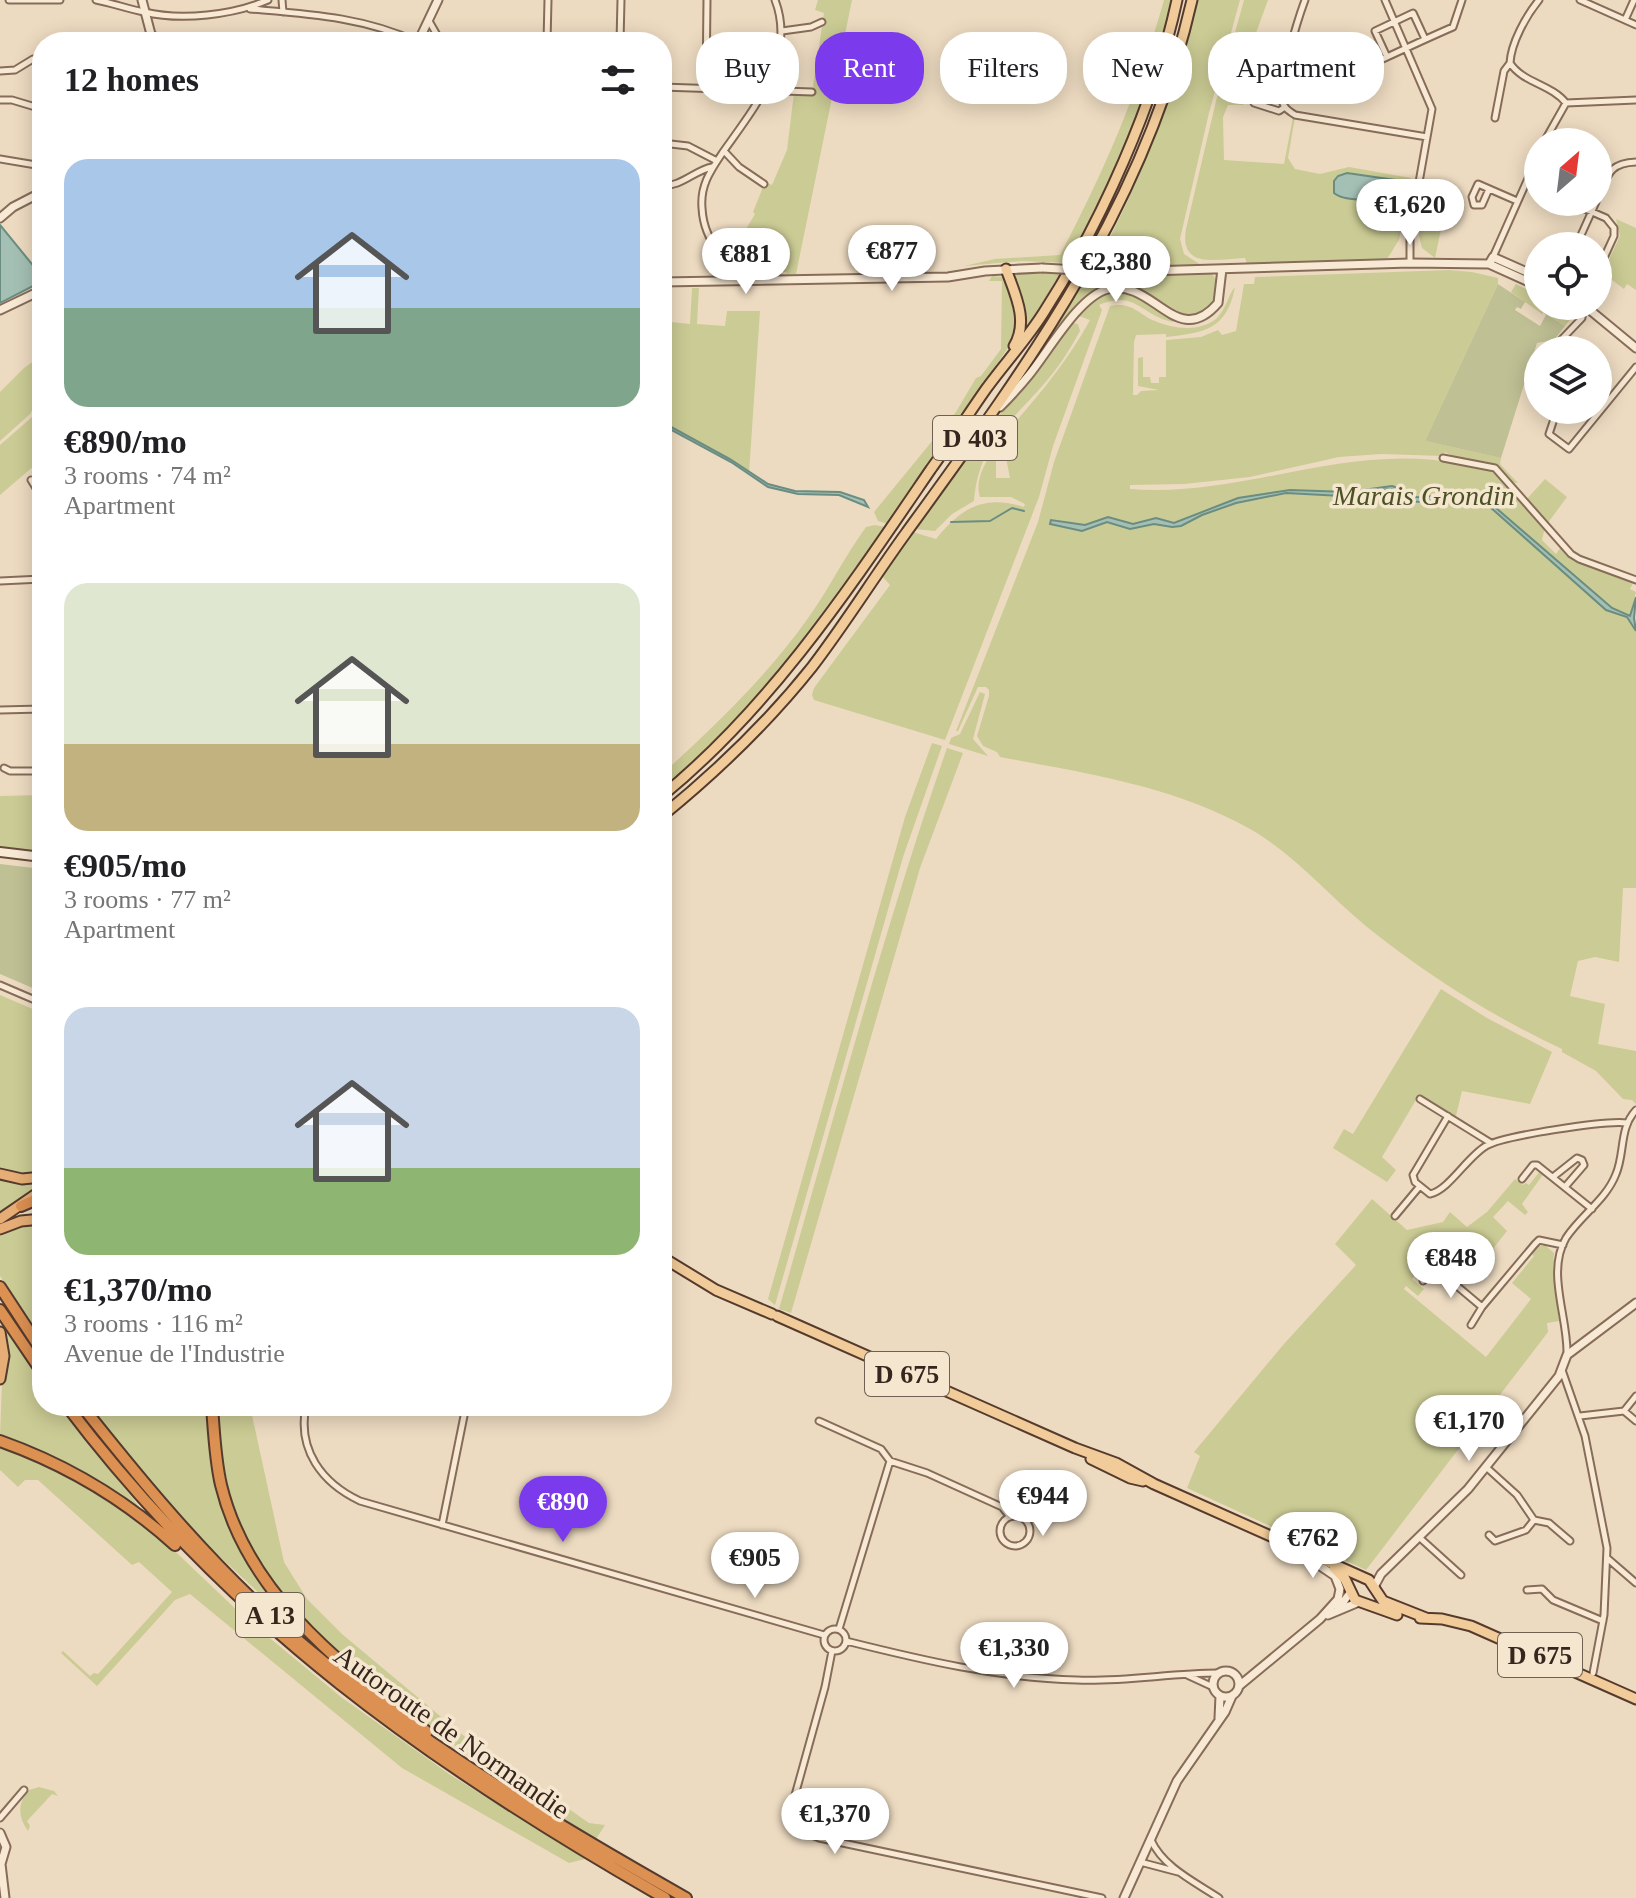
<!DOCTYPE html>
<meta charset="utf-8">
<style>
body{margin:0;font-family:Georgia,serif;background:#f2f2f2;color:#202124;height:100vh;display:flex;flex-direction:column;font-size:30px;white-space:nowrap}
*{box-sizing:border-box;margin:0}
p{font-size:26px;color:#757577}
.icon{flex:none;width:44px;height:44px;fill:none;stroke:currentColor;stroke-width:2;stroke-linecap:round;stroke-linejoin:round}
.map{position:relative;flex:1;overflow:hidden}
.sheet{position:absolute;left:32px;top:32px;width:640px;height:1384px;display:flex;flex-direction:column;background:#fff;border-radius:32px;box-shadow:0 4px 20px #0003}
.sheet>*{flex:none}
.hud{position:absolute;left:696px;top:32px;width:760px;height:72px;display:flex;gap:16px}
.needle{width:52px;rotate:28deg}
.buttons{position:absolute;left:1524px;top:128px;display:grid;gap:16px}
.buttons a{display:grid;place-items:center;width:88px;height:88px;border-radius:50%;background:#fff;box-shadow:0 4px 20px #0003;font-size:40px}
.price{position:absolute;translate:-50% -68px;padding:0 18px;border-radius:28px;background:#fff;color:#222;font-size:26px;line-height:52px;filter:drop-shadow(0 2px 4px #0008)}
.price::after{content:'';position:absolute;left:50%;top:48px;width:24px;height:18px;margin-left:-12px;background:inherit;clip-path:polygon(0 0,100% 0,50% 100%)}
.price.selected{background:#7c3aed;color:#fff}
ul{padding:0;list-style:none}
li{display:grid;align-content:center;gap:16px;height:424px;padding:0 32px}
li span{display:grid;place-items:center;height:248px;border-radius:24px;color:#555}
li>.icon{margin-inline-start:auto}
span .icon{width:144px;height:144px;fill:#fffc;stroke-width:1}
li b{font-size:34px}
h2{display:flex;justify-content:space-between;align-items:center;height:96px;padding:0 32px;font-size:34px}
.chip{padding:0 28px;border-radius:32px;background:#fff;box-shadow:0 4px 20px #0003;font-size:28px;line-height:72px}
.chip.selected{background:#7c3aed;color:#fff}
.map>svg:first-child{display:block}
.green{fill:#cbcb95}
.cemetery{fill:#bfc094}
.water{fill:#a4c0b4;stroke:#6b8d81;stroke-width:2}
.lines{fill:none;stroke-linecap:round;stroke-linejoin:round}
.stream{stroke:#6b8d81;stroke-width:2}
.minor-casing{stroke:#866c59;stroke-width:9}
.tertiary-casing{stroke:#866c59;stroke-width:11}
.secondary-casing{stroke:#684d3c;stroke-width:12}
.primary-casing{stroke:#543b2d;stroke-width:13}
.trunk-casing{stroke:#543b2d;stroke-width:13}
.motorway-casing{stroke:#543b2d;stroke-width:14}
.minor{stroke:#f8e9d4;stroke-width:5}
.tertiary{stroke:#f8e9d4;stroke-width:7}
.secondary{stroke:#f8e9d4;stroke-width:8}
.primary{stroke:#f1cb99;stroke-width:9}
.trunk{stroke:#e6ae76;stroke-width:9}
.motorway{stroke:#dc9052;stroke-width:10}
.tertiary-bridge-casing{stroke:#866c59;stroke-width:11;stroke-linecap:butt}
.tertiary-bridge{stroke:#f8e9d4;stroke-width:7}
.labels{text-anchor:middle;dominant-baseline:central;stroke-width:7;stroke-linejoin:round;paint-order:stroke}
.shield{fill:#f5e6d0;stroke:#6f6053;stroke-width:2}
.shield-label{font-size:26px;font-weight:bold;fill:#36261d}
.park-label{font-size:28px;font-style:italic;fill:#4c5224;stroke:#f5e6d0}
.street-label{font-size:28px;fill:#36261d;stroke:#f5e6d0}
</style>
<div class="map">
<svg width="1636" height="1898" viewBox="0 0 1636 1898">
<rect width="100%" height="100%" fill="#eddbc1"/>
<!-- green -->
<path class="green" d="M818 0H852L796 274 787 275 786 272H782L781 275H755L730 256 755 214 753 212 765 182 772 185 787 150 794 93H812L824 13 815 10Z
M1164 0H1173C1152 93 1112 179 1068 263L1022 261 964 266 995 259 1060 255C1105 170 1138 92 1164 0Z
M1197 0H1240L1209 113 1180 239 1184 254 1201 265H1096C1141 180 1175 93 1197 0Z
M1244 0H1268L1256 33 1288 41V44L1257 39 1238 90 1248 94 1243 105H1228L1223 117 1224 160 1284 164 1293 117H1295L1288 158 1295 169 1320 174 1349 167 1411 178 1399 240 1387 259 1247 264 1245 258C1217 259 1179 270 1186 229L1216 101Z
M1428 181 1450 186 1435 258 1422 248 1419 236 1421 218 1441 221 1447 190 1431 186 1426 207 1423 206Z
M1616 219 1636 228V290L1627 284 1624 289 1612 280 1607 287 1601 285 1603 281 1600 279 1620 236Z
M1449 270 1472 272 1498 278V284L1425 441 1501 458 1500 464 1518 483 1511 482 1495 465 1459 458 1444 452 1443 456 1381 454 1339 457 1250 477 1184 484 1130 485V489C1240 498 1345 443 1455 463 1466 464 1481 464 1491 469 1503 474 1535 515 1545 527L1542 540 1556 554 1561 547 1576 561 1613 573 1612 575 1616 577 1618 575 1633 583 1630 589 1636 592 1630 615 1609 606 1607 610 1627 617 1636 631V888H1623L1619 962 1595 957 1578 961 1570 996 1605 1004 1598 1044 1636 1051V1104L1632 1100 1623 1099 1596 1071 1562 1052V1049C1492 1016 1428 976 1367 927 1328 895 1294 854 1250 829 1174 786 1085 773 1000 757L997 752 983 746 977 736 989 696V690L986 687H978L958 731H956L1038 522 1054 462 1110 306C1132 301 1138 314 1155 321 1173 329 1200 332 1216 319 1226 310 1228 295 1235 287 1227 330 1203 333 1166 337V334L1136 335 1134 342 1133 395H1137L1141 391 1159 390 1138 386V358L1143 357V377H1150L1151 383H1159V377H1166V340L1201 337 1218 330 1222 335 1236 331 1244 284H1254L1255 277Z
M1037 273H1060L1025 332 1014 279 1016 275Z
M1212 274 1219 283C1206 346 1168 300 1139 289 1126 283 1110 282 1097 288 1078 297 1051 341 1037 359H1035L1089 275Z
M992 276 1003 277 1007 280 1018 315 1014 339 888 524 878 521 874 512 956 412 976 378 981 376 1001 349 1002 281H989Z
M1516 284 1538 295V306H1548L1562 313 1565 306 1576 312 1565 326 1544 312 1542 314 1511 292Z
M692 288H699L697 324 725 326 727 311H760L749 473 730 459 662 422V321L690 324Z
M1111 293 1135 295 1173 319V322C1141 316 1136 289 1099 305L1102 310 1053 446 1039 497 945 740 814 700 812 695 814 688 890 585 882 576 913 532 936 539C961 508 984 494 1024 507L1025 504 1011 497H980C974 479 987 460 996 445V478H1010L1002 437C1035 400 1066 364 1090 320L1079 316C1087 303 1097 297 1111 293Z
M1073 323 1078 324 1080 331C1071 347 1061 364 1049 378 1013 422 979 440 974 501L952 514 935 531 915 529 969 453Z
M42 355V394L30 414 0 441V392L24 368Z
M42 400V459L0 495V445L32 417Z
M1545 479 1567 497 1547 524 1526 500Z
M875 525 885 527C848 580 813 634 772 682 738 721 701 756 662 790V774C715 726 764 679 806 621 828 591 844 557 866 527Z
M980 692 985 694 973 739 988 756 949 744 951 738 960 734Z
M932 743 942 746 903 857 775 1305 768 1299 905 817Z
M947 748 963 753 920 868 791 1313 779 1309C833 1122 883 932 947 748Z
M42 795V854L0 847V796Z
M1441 989 1487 1018 1552 1052 1530 1104 1462 1091 1456 1116 1419 1095 1382 1157 1396 1170 1387 1182 1333 1148 1344 1129 1353 1134Z
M0 995 42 1013V1171C28 1175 14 1172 0 1167Z
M1541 1170 1544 1173 1522 1204 1528 1212 1525 1215 1508 1201 1493 1217 1507 1231 1484 1260 1465 1247 1450 1266 1443 1260 1427 1262 1412 1279 1424 1289 1418 1296 1406 1286 1404 1289 1486 1357 1531 1299 1512 1283 1534 1256 1531 1253 1538 1246H1546L1554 1253 1553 1271 1559 1321 1547 1323 1548 1332 1366 1570 1187 1488 1200 1456 1194 1452 1283 1345 1356 1265 1335 1244 1372 1199 1407 1230 1443 1222 1450 1212 1467 1227 1487 1212 1515 1179 1523 1185 1526 1183 1529 1185Z
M0 1178 7 1181 41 1182 42 1186 0 1213Z
M25 1225H42V1342L0 1276V1236Z
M4 1327 42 1383V1406H59L145 1514C99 1482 53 1456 0 1436Z
M87 1406H207L210 1432 249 1563 283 1611 277 1610 200 1538 159 1493Z
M219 1406H250L284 1562 307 1599 342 1634 464 1736 589 1823 605 1825 596 1839C516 1789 439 1738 367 1677 319 1637 273 1594 245 1536 226 1495 220 1451 219 1406Z
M0 1444 91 1486 159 1536 243 1616 341 1697 449 1774 585 1859 569 1863 402 1768 190 1594 175 1600 97 1686 61 1653 63 1651 90 1676 94 1673 98 1674 172 1592 139 1562 132 1565 38 1480H25L18 1487 0 1470Z
M39 1787 54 1791 58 1796 52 1794 27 1821 30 1826 28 1831C18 1817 17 1804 29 1790Z"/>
<!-- cemetery -->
<path class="cemetery" d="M1498 284 1525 302 1521 309 1517 307 1515 310 1540 326 1546 315 1543 312 1565 326 1554 340 1537 343 1501 458 1425 441Z
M0 864 42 869V992L0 974Z"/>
<!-- water -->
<path class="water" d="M1347 173 1395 180 1398 184 1397 194C1387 202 1344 202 1334 193V181L1338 176Z
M0 225 36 269 35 285 0 303Z
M662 422 730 459 768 484 795 491 840 492 864 500 868 507 839 495 798 494 768 487 731 462 662 425Z
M1392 486C1401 488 1405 496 1415 497 1439 499 1458 484 1481 495L1612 608 1630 616 1636 597 1634 618 1636 631 1627 617 1606 610 1481 499C1455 486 1424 511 1403 498 1399 495 1397 492 1393 489L1365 491 1342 496 1286 493 1236 503 1202 515 1181 526 1172 527 1154 524 1130 529 1107 522 1082 531 1050 524 1051 520 1085 525 1108 517 1133 524 1156 518 1174 523 1238 498 1290 490 1348 492Z"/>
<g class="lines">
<!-- stream -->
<path class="stream" d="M951 522 990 521 1012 508 1024 511"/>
<defs>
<path id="minor" d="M9 0H60
M96 0C112 3 128 9 144 12 182 21 233 15 268 0
M282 0 283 12
M1305 0C1298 19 1278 83 1282 101 1284 108 1289 111 1295 115L1427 137
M1385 0 1432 109 1410 233V263
M1539 0C1526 16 1511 43 1510 63 1523 83 1551 84 1566 103
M1580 0 1636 25
M250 9C308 14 364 17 417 42
M1625 20 1634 0
M429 21 441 42
M782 31 811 27 822 22
M150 33 165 42
M547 42 548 0
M620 42 621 0
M1387 57 1375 31 1413 13 1425 39
M1359 70 1347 45 1340 48 1335 62 1342 78C1379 61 1416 43 1453 27L1462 0
M0 71 15 70 33 59 42 61
M662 87 812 92
M706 88 707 0
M0 100H12L42 109
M1254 103 1279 111 1285 107
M1495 118 1504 71 1510 63
M1544 142 1566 103 1636 100
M662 143 688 146 717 161
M724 151 739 167 764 184
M0 159 42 166
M1526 183 1538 188
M662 185C680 188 695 170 712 167
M1489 189 1482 205H1474L1472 197 1478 184 1517 201
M1598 197C1608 175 1609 163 1636 162
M1569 202 1606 218 1614 228V236L1598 271
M1574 246 1577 244 1596 202
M1493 257 1538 156
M745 280C742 272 735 269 729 263 713 248 703 229 702 208 700 185 711 170 723 152 754 108 797 57 775 0
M1562 350 1561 340 1582 318 1583 306
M1557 410 1549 434 1569 449 1636 367
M1443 458 1495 468 1571 554 1579 559 1636 580
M31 480 42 498
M0 581 42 579
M0 710 42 709
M4 768 10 771H42
M0 985 42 1003
M1420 1099 1491 1143
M1448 1116 1413 1175 1415 1182 1430 1194C1449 1190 1467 1157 1486 1146 1502 1136 1607 1120 1627 1123
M1553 1177 1577 1158 1582 1160 1584 1165 1565 1187
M1522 1179 1533 1165H1537L1592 1209
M1395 1216 1420 1186
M1423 1281 1434 1268 1445 1263 1457 1286 1482 1307
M1471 1325 1482 1307 1535 1244 1539 1240 1563 1245
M1567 1354C1568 1317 1546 1272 1566 1238 1581 1215 1606 1200 1616 1174 1625 1153 1619 1128 1636 1110
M1562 1370 1585 1436 1607 1548 1604 1615 1593 1673
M306 1406C297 1450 322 1483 360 1501L824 1635
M1624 1411 1636 1396
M1580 1416 1624 1411 1636 1421
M819 1421 881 1449 890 1461
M1486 1467 1517 1495 1534 1520 1549 1523 1570 1541
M1000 1531a15 15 0 1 1 30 0a15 15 0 1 1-30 0Z
M442 1525 466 1406
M1489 1535 1495 1541 1526 1530 1534 1520
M1420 1538 1461 1575
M1607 1558 1636 1583
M1527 1590 1542 1589 1553 1600 1603 1621
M824 1640a11 11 0 1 1 22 0a11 11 0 1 1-22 0Z
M839 1629 890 1461 927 1473 1002 1507 1010 1517
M846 1641C922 1660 998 1678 1077 1680 1124 1682 1171 1673 1218 1673
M832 1651 825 1687 792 1806C793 1826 802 1832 819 1838L1102 1898
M1187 1675 1213 1687
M0 1818 24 1790
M1151 1840C1163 1867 1195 1882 1219 1898
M1140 1862 1178 1872"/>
<path id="tertiary" d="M142 0 153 42
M418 42 438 0
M0 218 13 207 42 192
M1489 264 1493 257 1538 277
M1115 272 1410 263 1489 264 1538 286
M662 282 948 277 985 271 1042 268
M1585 306 1636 348
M0 310 42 290
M1000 407C1010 397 1020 386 1029 375 1048 352 1079 296 1108 289 1153 278 1177 351 1218 303L1222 269
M1374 1587 1381 1574 1468 1489 1559 1376 1567 1355 1636 1303
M1338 1609 1350 1593
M1328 1615 1359 1602
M1213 1684a13 13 0 1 1 26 0a13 13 0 1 1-26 0Z
M1239 1686 1320 1619 1338 1599 1340 1589 1335 1576 1301 1553
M1219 1718 1220 1696
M0 1833 6 1847 1 1864 5 1898
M1124 1898 1177 1781 1225 1712 1232 1696"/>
<path id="secondary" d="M0 852 42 857"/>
<path id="primary" d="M1006 269C1015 294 1029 321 1014 346
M662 796C772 706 851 586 931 469 950 443 967 416 986 389 1005 363 1027 339 1044 312 1101 223 1155 103 1177 0
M662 816C716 772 769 721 812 667 845 624 874 577 906 533 1028 365 1145 207 1192 0
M662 1257 716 1290 772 1314
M777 1316 1075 1448 1116 1463 1154 1484 1369 1580 1383 1601 1426 1618
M1091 1459 1130 1478 1143 1481
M1334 1568 1345 1579 1355 1600 1397 1615
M1420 1618 1442 1619 1471 1626 1636 1699"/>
<path id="trunk" d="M0 1174 22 1179 42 1177
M0 1219 42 1190
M0 1229 21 1221 42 1219
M0 1332 4 1356 0 1379"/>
<path id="motorway" d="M21 1206 42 1197
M0 1287 42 1351
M0 1310 42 1372
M67 1406C232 1624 430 1764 665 1898
M82 1406C136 1474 191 1541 254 1601 382 1721 534 1812 686 1898
M212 1406C214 1432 215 1459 221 1485 248 1596 342 1665 427 1732
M0 1441C65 1464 123 1498 175 1545"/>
</defs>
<!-- minor casing -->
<use href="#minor" class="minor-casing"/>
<!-- tertiary casing -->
<use href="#tertiary" class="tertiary-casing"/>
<!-- secondary casing -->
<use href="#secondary" class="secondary-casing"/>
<!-- primary casing -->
<use href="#primary" class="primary-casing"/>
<!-- trunk casing -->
<use href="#trunk" class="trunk-casing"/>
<!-- motorway casing -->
<use href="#motorway" class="motorway-casing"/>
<!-- minor -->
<use href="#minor" class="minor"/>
<!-- tertiary -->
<use href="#tertiary" class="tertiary"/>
<!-- secondary -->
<use href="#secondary" class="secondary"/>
<!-- primary -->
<use href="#primary" class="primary"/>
<!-- trunk -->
<use href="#trunk" class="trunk"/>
<!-- motorway -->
<use href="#motorway" class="motorway"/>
<defs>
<path id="tertiary-bridge" d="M1042 268 1115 272"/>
</defs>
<!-- tertiary-bridge casing -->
<use href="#tertiary-bridge" class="tertiary-bridge-casing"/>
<!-- tertiary-bridge -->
<use href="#tertiary-bridge" class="tertiary-bridge"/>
</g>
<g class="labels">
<!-- shield labels -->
<g class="shield">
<rect x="933" y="416" width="84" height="44" rx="6"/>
<rect x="865" y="1352" width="84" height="44" rx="6"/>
<rect x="236" y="1593" width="68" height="44" rx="6"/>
<rect x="1498" y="1633" width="84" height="44" rx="6"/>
</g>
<g class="shield-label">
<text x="975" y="438">D 403</text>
<text x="907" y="1374">D 675</text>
<text x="270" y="1615">A 13</text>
<text x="1540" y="1655">D 675</text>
</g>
<!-- park labels -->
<g class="park-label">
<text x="1424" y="495">Marais Grondin</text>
</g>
<!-- street labels -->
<g class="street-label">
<text transform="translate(452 1732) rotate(35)">Autoroute de Normandie</text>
</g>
</g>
</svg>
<div class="buttons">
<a><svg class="needle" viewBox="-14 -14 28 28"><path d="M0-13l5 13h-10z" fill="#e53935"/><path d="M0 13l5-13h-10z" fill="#757577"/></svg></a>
<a><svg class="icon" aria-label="locate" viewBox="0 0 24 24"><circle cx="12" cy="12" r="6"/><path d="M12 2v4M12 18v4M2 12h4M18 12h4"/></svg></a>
<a><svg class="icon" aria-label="layers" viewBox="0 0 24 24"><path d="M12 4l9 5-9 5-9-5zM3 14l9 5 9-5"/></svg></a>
</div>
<b class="price" style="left:1410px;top:247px">€1,620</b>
<b class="price" style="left:892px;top:293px">€877</b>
<b class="price" style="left:746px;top:296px">€881</b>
<b class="price" style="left:1116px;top:304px">€2,380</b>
<b class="price" style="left:1451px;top:1300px">€848</b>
<b class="price" style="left:1469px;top:1463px">€1,170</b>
<b class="price" style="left:1043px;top:1538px">€944</b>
<b class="price selected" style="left:563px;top:1544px">€890</b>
<b class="price" style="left:1313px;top:1580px">€762</b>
<b class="price" style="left:755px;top:1600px">€905</b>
<b class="price" style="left:1014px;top:1690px">€1,330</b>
<b class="price" style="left:835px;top:1856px">€1,370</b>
<div class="hud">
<a class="chip">Buy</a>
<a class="chip selected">Rent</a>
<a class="chip">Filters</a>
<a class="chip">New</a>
<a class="chip">Apartment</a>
</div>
<section class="sheet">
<h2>12 homes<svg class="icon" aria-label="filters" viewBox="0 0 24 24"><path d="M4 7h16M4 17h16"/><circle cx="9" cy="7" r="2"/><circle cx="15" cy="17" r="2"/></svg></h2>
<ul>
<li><span style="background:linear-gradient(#a9c7e8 60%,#7fa58c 0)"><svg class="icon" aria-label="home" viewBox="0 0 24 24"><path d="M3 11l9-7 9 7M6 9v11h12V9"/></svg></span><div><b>€890/mo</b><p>3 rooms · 74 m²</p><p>Apartment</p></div></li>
<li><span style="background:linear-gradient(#dfe7d0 65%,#c2b280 0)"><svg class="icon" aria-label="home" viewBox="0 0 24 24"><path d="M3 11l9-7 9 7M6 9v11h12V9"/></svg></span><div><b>€905/mo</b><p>3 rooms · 77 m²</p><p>Apartment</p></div></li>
<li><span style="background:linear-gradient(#c9d6e8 65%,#8fb573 0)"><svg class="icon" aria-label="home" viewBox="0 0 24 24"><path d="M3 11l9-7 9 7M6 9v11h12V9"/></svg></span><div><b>€1,370/mo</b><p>3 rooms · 116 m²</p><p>Avenue de l'Industrie</p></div></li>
</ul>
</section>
</div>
